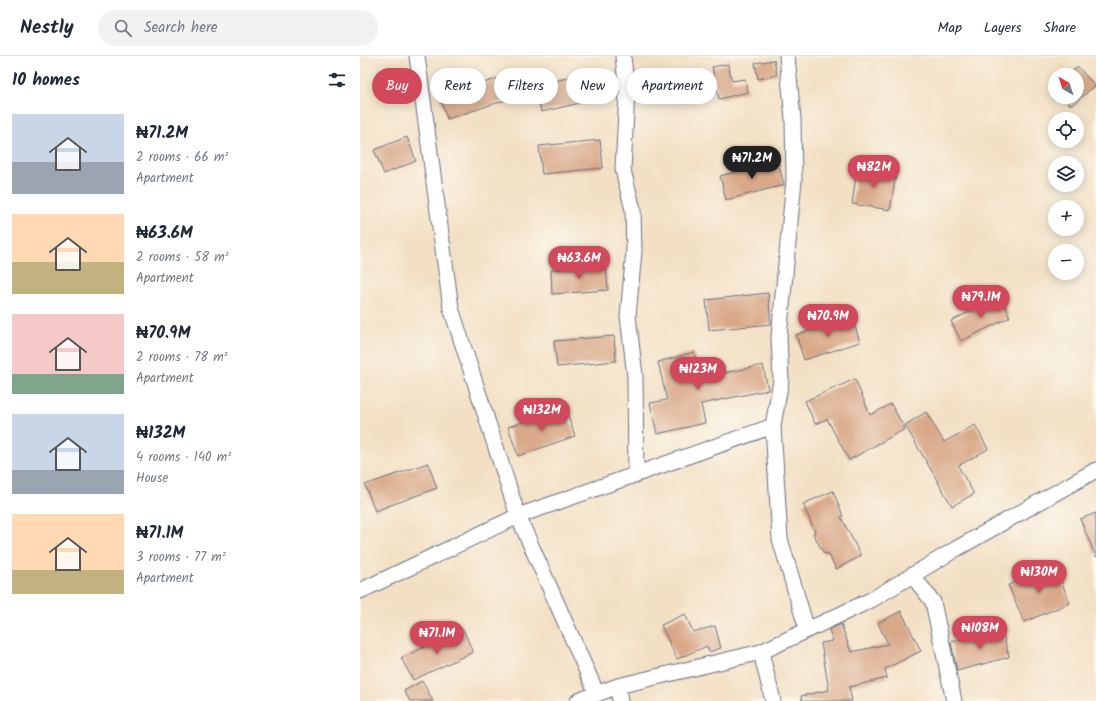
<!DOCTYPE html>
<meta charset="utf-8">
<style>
body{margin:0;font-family:Kalam,sans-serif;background:#f2f2f3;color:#1f2937;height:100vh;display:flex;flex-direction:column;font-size:15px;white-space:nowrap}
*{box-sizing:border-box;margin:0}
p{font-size:13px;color:#747a83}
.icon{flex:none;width:22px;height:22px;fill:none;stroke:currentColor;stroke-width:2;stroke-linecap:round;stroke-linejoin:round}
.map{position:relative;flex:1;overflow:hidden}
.panel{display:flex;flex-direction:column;background:#fff;width:360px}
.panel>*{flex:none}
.hud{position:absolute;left:12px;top:12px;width:380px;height:36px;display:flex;gap:8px}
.needle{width:26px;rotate:321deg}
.buttons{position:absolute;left:688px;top:12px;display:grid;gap:8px}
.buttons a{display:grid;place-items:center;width:36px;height:36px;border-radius:50%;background:#fff;box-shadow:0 2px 10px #0003;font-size:20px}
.price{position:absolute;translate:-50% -34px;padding:0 9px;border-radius:14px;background:#d1495b;color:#fff;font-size:13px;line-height:26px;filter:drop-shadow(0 1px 2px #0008)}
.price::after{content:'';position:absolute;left:50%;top:24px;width:12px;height:9px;margin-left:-6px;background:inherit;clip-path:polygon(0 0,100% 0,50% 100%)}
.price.active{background:#222;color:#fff}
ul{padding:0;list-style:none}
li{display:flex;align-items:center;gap:12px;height:100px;padding:0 12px}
li span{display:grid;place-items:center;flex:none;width:112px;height:80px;border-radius:0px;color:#555}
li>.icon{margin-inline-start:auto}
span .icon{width:48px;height:48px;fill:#fffc;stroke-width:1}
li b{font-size:17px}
h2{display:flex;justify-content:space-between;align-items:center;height:48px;padding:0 12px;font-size:17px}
.chip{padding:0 14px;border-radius:18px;background:#fff;box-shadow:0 2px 10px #0003;font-size:14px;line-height:36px}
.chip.active{background:#d1495b;color:#fff}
header{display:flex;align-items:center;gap:24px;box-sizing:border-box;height:56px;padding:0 20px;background:#fff;border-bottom:1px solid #e0e1e3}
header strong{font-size:19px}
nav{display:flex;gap:22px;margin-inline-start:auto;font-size:14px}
.search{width:280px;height:36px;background:#f2f2f3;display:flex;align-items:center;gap:10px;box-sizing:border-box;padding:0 14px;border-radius:22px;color:#747a83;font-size:15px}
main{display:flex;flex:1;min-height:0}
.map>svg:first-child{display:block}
.building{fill:#d9a888}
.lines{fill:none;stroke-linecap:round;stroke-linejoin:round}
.minor-casing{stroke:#676d82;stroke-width:17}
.minor{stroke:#fff;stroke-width:15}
</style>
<header>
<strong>Nestly</strong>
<div class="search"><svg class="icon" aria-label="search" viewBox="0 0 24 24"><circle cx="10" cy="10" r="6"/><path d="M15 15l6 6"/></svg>Search here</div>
<nav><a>Map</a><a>Layers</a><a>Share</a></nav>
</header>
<main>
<section class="panel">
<h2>10 homes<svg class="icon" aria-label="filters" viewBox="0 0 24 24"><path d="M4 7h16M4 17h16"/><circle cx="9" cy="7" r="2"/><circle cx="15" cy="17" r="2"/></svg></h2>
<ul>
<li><span style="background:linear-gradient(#c9d6e8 60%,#9aa5b1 0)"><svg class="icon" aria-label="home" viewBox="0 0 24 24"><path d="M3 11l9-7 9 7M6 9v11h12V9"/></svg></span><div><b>₦71.2M</b><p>2 rooms · 66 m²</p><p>Apartment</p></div></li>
<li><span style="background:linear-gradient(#ffd9b3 60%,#c2b280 0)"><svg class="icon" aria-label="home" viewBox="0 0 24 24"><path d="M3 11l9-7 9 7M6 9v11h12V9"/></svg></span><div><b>₦63.6M</b><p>2 rooms · 58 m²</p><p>Apartment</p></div></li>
<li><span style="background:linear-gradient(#f6c9c9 75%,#7fa58c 0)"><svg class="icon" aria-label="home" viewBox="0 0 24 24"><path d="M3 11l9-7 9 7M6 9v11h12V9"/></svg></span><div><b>₦70.9M</b><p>2 rooms · 78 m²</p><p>Apartment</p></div></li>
<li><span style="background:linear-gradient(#c9d6e8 70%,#9aa5b1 0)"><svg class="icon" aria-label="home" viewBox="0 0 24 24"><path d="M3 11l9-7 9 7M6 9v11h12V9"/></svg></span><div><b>₦132M</b><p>4 rooms · 140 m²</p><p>House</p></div></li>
<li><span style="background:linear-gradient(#ffd9b3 70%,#c2b280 0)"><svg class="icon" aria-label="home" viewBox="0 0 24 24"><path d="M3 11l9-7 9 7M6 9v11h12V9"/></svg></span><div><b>₦71.1M</b><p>3 rooms · 77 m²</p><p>Apartment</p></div></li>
</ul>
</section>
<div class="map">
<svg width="736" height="645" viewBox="0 0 736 645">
<rect width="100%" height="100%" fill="#fbf7ec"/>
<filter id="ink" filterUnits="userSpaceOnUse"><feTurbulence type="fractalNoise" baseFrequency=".025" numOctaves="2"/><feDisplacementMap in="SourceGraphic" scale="8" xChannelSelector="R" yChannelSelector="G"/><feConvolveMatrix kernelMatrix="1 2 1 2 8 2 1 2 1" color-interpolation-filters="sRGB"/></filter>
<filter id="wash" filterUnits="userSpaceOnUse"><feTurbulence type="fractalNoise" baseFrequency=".012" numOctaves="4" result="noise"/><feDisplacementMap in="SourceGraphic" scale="16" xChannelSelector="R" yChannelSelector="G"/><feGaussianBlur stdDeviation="0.9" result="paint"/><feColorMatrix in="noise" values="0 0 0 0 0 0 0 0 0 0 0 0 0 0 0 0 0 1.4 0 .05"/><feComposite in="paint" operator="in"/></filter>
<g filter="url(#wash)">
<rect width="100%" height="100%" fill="#f3e0c4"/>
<g id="blocks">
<!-- building -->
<path class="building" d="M414 4 417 19 398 23 395 7Z
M368 8 372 25 385 23 388 36 359 43 352 11Z
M718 11 735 30 713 48H709L703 41H717V19H708Z
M240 15 246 41 181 56 175 29Z
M142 21 149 43 87 63 80 41Z
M47 81 56 105 24 118 14 94Z
M240 84 243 112 182 118 179 90Z
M418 105 424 129 366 144 360 120Z
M497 112 536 118 530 154 492 148Z
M246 210 248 234 192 238 191 214Z
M408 237 411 268 349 274 346 244Z
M641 241 650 261 601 285 591 265Z
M492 261 500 286 444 304 436 279Z
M254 280 256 305 197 311 194 285Z
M334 296 340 322 403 309 408 334 341 348 345 367 297 378 290 347 307 344 298 306Z
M495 323 510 359 531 348 545 373 489 404 467 363 455 368 445 345Z
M205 351 215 380 158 400 148 371Z
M566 356 584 386 615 369 628 393 598 410 614 438 592 450 545 369Z
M68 407 77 432 15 455 5 429Z
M473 435 483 460 481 461 501 500 476 513 468 497 464 498 453 477 455 476 443 448Z
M736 457V501L720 463Z
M695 510 710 547 664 566 648 529Z
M541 555 561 595 525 613 527 622 489 631 492 645H442L441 640 469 634 461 587 473 585 469 574 481 568 491 596 528 588 518 567Z
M325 558 333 576 355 570 361 592 349 596 347 590 317 603 301 569Z
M103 573 113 596 53 624 41 602Z
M642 573 649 601 597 615 591 586Z
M62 625 73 645H50L44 635Z"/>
</g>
</g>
<g filter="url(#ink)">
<use href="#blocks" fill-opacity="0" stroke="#676d82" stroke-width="1"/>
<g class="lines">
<defs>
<path id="minor" d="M57 0 91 252 158 460 237 638
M263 0 267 36 263 114 273 154 274 195 268 260 275 320 276 419
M413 370 421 324 419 281 434 124 433 63 427 0
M552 519 573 546 594 645
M0 535 158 460 413 370 420 483 447 574
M401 596 413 645
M258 630 260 645
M218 645 258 630 401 596 511 544 596 493 736 414"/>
</defs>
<!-- minor casing -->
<use href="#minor" class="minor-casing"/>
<!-- minor -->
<use href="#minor" class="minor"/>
</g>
</g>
</svg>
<div class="buttons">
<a><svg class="needle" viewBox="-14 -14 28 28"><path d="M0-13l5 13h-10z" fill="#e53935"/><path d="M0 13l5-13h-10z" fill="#747a83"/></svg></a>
<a><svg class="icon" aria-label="locate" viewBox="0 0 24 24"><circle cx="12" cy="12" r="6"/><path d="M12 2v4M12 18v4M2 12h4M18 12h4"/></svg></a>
<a><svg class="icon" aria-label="layers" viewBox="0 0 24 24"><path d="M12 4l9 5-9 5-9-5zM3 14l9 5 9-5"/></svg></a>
<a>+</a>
<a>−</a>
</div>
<b class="price active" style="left:392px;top:124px">₦71.2M</b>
<b class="price" style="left:514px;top:133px">₦82M</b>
<b class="price" style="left:219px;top:224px">₦63.6M</b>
<b class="price" style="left:621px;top:263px">₦79.1M</b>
<b class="price" style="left:468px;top:282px">₦70.9M</b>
<b class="price" style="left:338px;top:335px">₦123M</b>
<b class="price" style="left:182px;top:376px">₦132M</b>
<b class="price" style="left:679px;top:538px">₦130M</b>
<b class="price" style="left:620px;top:594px">₦108M</b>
<b class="price" style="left:77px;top:599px">₦71.1M</b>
<div class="hud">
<a class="chip active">Buy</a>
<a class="chip">Rent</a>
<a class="chip">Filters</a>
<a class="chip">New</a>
<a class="chip">Apartment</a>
</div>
</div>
</main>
